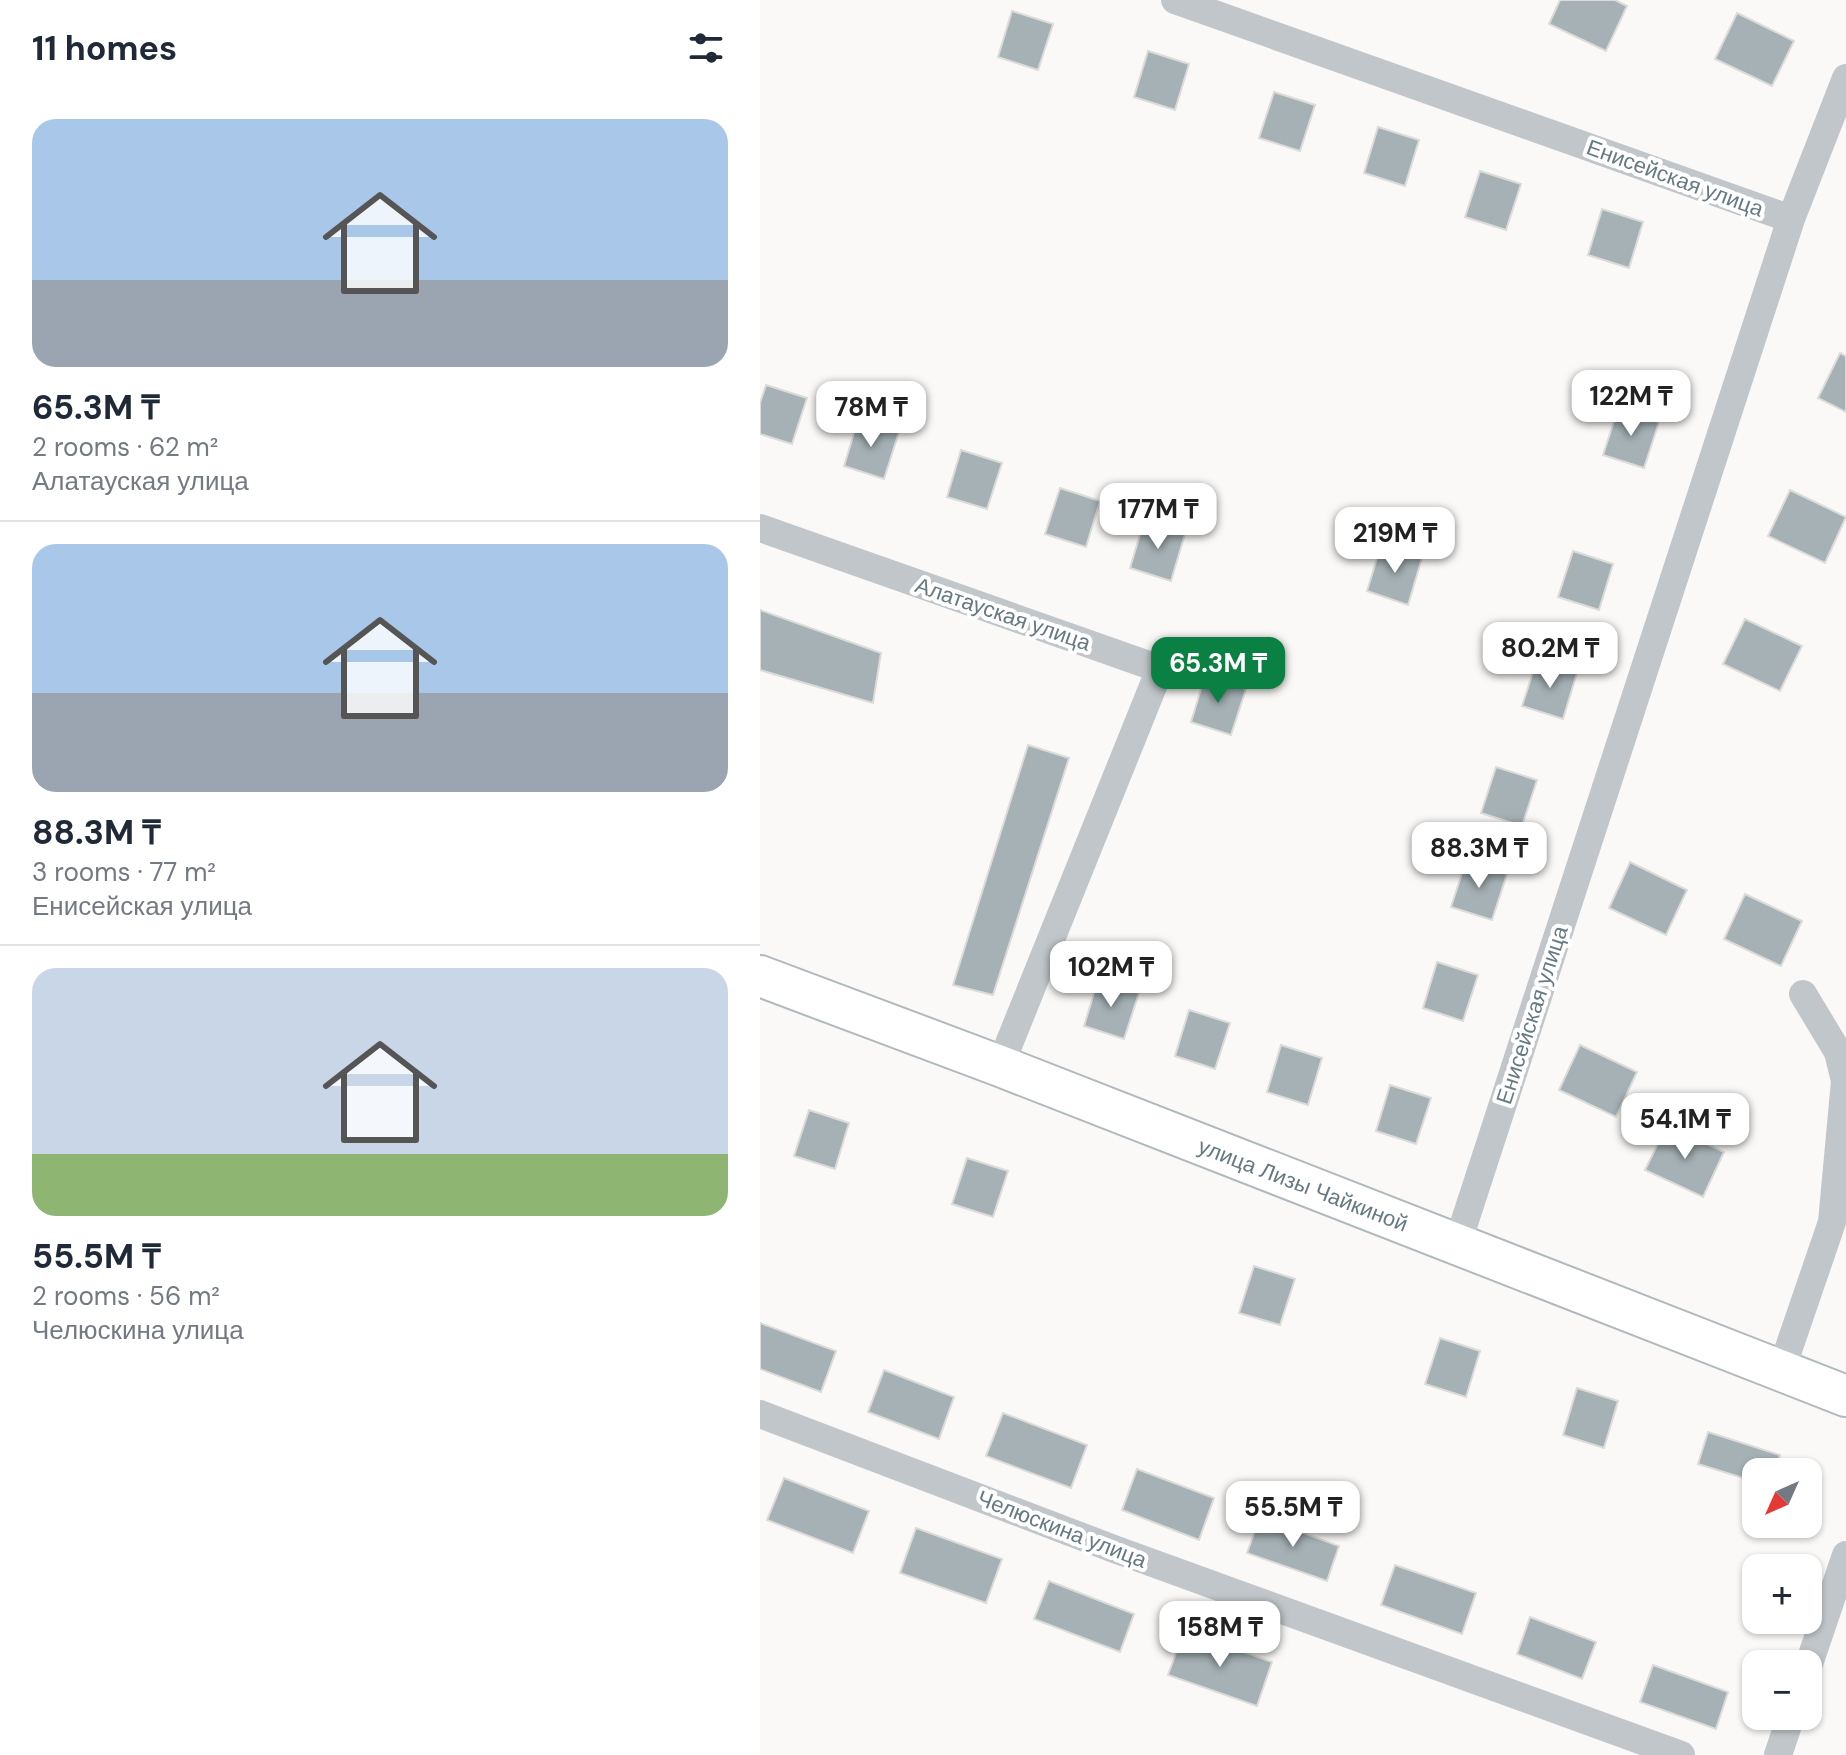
<!DOCTYPE html>
<meta charset="utf-8">
<style>
body{margin:0;font-family:"DM Sans",sans-serif;background:#f2f2f3;color:#1f2937;height:100vh;display:flex;flex-direction:column;font-size:30px;white-space:nowrap}
*{box-sizing:border-box;margin:0}
p{font-size:26px;color:#747a83}
.icon{flex:none;width:44px;height:44px;fill:none;stroke:currentColor;stroke-width:2;stroke-linecap:round;stroke-linejoin:round}
.map{position:relative;flex:1;overflow:hidden}
.drawer{display:flex;flex-direction:column;background:#fff;width:760px}
.drawer>*{flex:none}
.needle{width:52px;rotate:225deg}
.controls{position:absolute;left:982px;top:1458px;display:grid;gap:16px}
.controls a{display:grid;place-items:center;width:80px;height:80px;border-radius:16px;background:#fff;box-shadow:0 2px 6px #0004;font-size:40px}
.price{position:absolute;translate:-50% -68px;padding:0 18px;border-radius:16px;background:#fff;color:#222;font-size:26px;line-height:52px;filter:drop-shadow(0 2px 4px #0008)}
.price::after{content:'';position:absolute;left:50%;top:48px;width:24px;height:18px;margin-left:-12px;background:inherit;clip-path:polygon(0 0,100% 0,50% 100%)}
.price.active{background:#0b8043;color:#fff}
ul{padding:0;list-style:none}
li{display:grid;align-content:center;gap:16px;height:424px;padding:0 32px}
li+li{border-top:2px solid #e0e1e3}
li span{display:grid;place-items:center;height:248px;border-radius:24px;color:#555}
li>.icon{margin-inline-start:auto}
span .icon{width:144px;height:144px;fill:#fffc;stroke-width:1}
li b{font-size:34px}
h2{display:flex;justify-content:space-between;align-items:center;height:96px;padding:0 32px;font-size:34px}
main{display:flex;flex:1;min-height:0}
.map>svg:first-child{display:block}
.building{fill:#a5b1b5;stroke:#dbdbd9;stroke-width:2}
.lines{fill:none;stroke-linecap:round;stroke-linejoin:round}
.secondary-casing{stroke:#b0b9bc;stroke-width:44}
.street{stroke:#c0c6c9;stroke-width:28}
.secondary{stroke:#fff;stroke-width:40}
.labels{text-anchor:middle;dominant-baseline:central;stroke-width:8;stroke-linejoin:round;paint-order:stroke}
.street-label{font-size:22px;fill:#657a82;stroke:#fff}
</style>
<main>
<section class="drawer">
<h2>11 homes<svg class="icon" aria-label="filters" viewBox="0 0 24 24"><path d="M4 7h16M4 17h16"/><circle cx="9" cy="7" r="2"/><circle cx="15" cy="17" r="2"/></svg></h2>
<ul>
<li><span style="background:linear-gradient(#a9c7e8 65%,#9aa5b1 0)"><svg class="icon" aria-label="home" viewBox="0 0 24 24"><path d="M3 11l9-7 9 7M6 9v11h12V9"/></svg></span><div><b>65.3M ₸</b><p>2 rooms · 62 m²</p><p>Алатауская улица</p></div></li>
<li><span style="background:linear-gradient(#a9c7e8 60%,#9aa5b1 0)"><svg class="icon" aria-label="home" viewBox="0 0 24 24"><path d="M3 11l9-7 9 7M6 9v11h12V9"/></svg></span><div><b>88.3M ₸</b><p>3 rooms · 77 m²</p><p>Енисейская улица</p></div></li>
<li><span style="background:linear-gradient(#c9d6e8 75%,#8fb573 0)"><svg class="icon" aria-label="home" viewBox="0 0 24 24"><path d="M3 11l9-7 9 7M6 9v11h12V9"/></svg></span><div><b>55.5M ₸</b><p>2 rooms · 56 m²</p><p>Челюскина улица</p></div></li>
</ul>
</section>
<div class="map">
<svg width="1086" height="1755" viewBox="0 0 1086 1755">
<rect width="100%" height="100%" fill="#faf9f7"/>
<!-- building -->
<path class="building" d="M800 0H855L867 6 846 51 789 24Z
M252 11 293 24 278 70 238 57Z
M977 13 1034 41 1012 86 955 59Z
M388 51 429 64 415 110 374 97Z
M514 92 555 105 540 151 499 138Z
M618 127 659 140 645 186 604 173Z
M720 171 761 184 746 230 705 217Z
M842 209 883 222 869 268 828 255Z
M1080 353 1086 356V412L1058 398Z
M6 385 47 398 32 444 0 434V403Z
M858 409 899 422 884 468 843 455Z
M98 420 139 432 124 479 84 466Z
M201 450 242 463 227 509 187 497Z
M300 488 340 501 326 547 285 534Z
M1030 490 1086 517 1065 563 1008 536Z
M384 521 425 534 411 581 370 568Z
M621 545 662 558 648 605 607 591Z
M813 551 853 564 839 610 798 597Z
M0 610 121 653 113 703 0 670Z
M985 619 1042 646 1020 691 963 664Z
M777 660 817 673 803 719 762 706Z
M445 676 486 689 471 735 431 722Z
M268 745 309 758 233 995 193 985Z
M736 767 777 780 762 826 721 813Z
M706 861 747 874 732 920 691 907Z
M870 862 927 890 906 935 849 908Z
M985 894 1042 921 1021 966 964 939Z
M677 962 718 975 703 1021 663 1008Z
M338 980 379 993 364 1039 324 1026Z
M429 1010 470 1023 455 1069 415 1056Z
M521 1045 562 1058 548 1105 507 1092Z
M820 1045 877 1072 856 1117 799 1090Z
M630 1085 671 1098 656 1144 616 1131Z
M49 1110 89 1123 75 1169 34 1156Z
M907 1125 964 1152 943 1197 885 1170Z
M207 1158 248 1171 233 1217 192 1204Z
M494 1266 535 1279 520 1325 479 1313Z
M0 1323 76 1351 61 1392 0 1369Z
M680 1338 720 1351 706 1397 665 1384Z
M124 1370 194 1397 179 1439 108 1412Z
M817 1388 858 1401 844 1448 803 1435Z
M243 1413 327 1445 311 1488 226 1456Z
M948 1432 1020 1455 1015 1472H996V1482L938 1464Z
M377 1469 454 1498 439 1540 362 1510Z
M24 1478 109 1511 93 1553 7 1520Z
M500 1517 579 1546 567 1581 487 1553Z
M156 1528 242 1559 226 1603 140 1573Z
M635 1565 716 1593 702 1634 621 1605Z
M289 1581 374 1614 360 1652 274 1619Z
M770 1617 836 1642 822 1679 757 1654Z
M424 1631 512 1662 497 1706 408 1675Z
M893 1665 968 1692 956 1729 880 1702Z"/>
<g class="lines">
<defs>
<path id="secondary" d="M0 976 240 1066 1086 1396"/>
</defs>
<!-- secondary casing -->
<use href="#secondary" class="secondary-casing"/>
<!-- street -->
<path class="street" d="M415 0 1031 219
M0 528 400 669 240 1066
M697 1245 1031 219 1086 78
M1021 1371 1072 1222 1085 1081 1078 1052 1043 994
M0 1414 354 1549 921 1755
M1048 1667 1086 1555
M1018 1755 1031 1716"/>
<!-- secondary -->
<use href="#secondary" class="secondary"/>
</g>
<g class="labels">
<!-- street labels -->
<g class="street-label">
<text transform="translate(915 178) rotate(20)">Енисейская улица</text>
<text transform="translate(243 614) rotate(19)">Алатауская улица</text>
<text transform="translate(772 1015) rotate(-72)">Енисейская улица</text>
<text transform="translate(543 1185) rotate(21)">улица Лизы Чайкиной</text>
<text transform="translate(302 1529) rotate(21)">Челюскина улица</text>
</g>
</g>
</svg>
<div class="controls">
<a><svg class="needle" viewBox="-14 -14 28 28"><path d="M0-13l5 13h-10z" fill="#e53935"/><path d="M0 13l5-13h-10z" fill="#747a83"/></svg></a>
<a>+</a>
<a>−</a>
</div>
<b class="price" style="left:871px;top:438px">122M ₸</b>
<b class="price" style="left:111px;top:449px">78M ₸</b>
<b class="price" style="left:398px;top:551px">177M ₸</b>
<b class="price" style="left:635px;top:575px">219M ₸</b>
<b class="price" style="left:790px;top:690px">80.2M ₸</b>
<b class="price active" style="left:458px;top:705px">65.3M ₸</b>
<b class="price" style="left:719px;top:890px">88.3M ₸</b>
<b class="price" style="left:351px;top:1009px">102M ₸</b>
<b class="price" style="left:925px;top:1161px">54.1M ₸</b>
<b class="price" style="left:533px;top:1549px">55.5M ₸</b>
<b class="price" style="left:460px;top:1669px">158M ₸</b>
</div>
</main>
